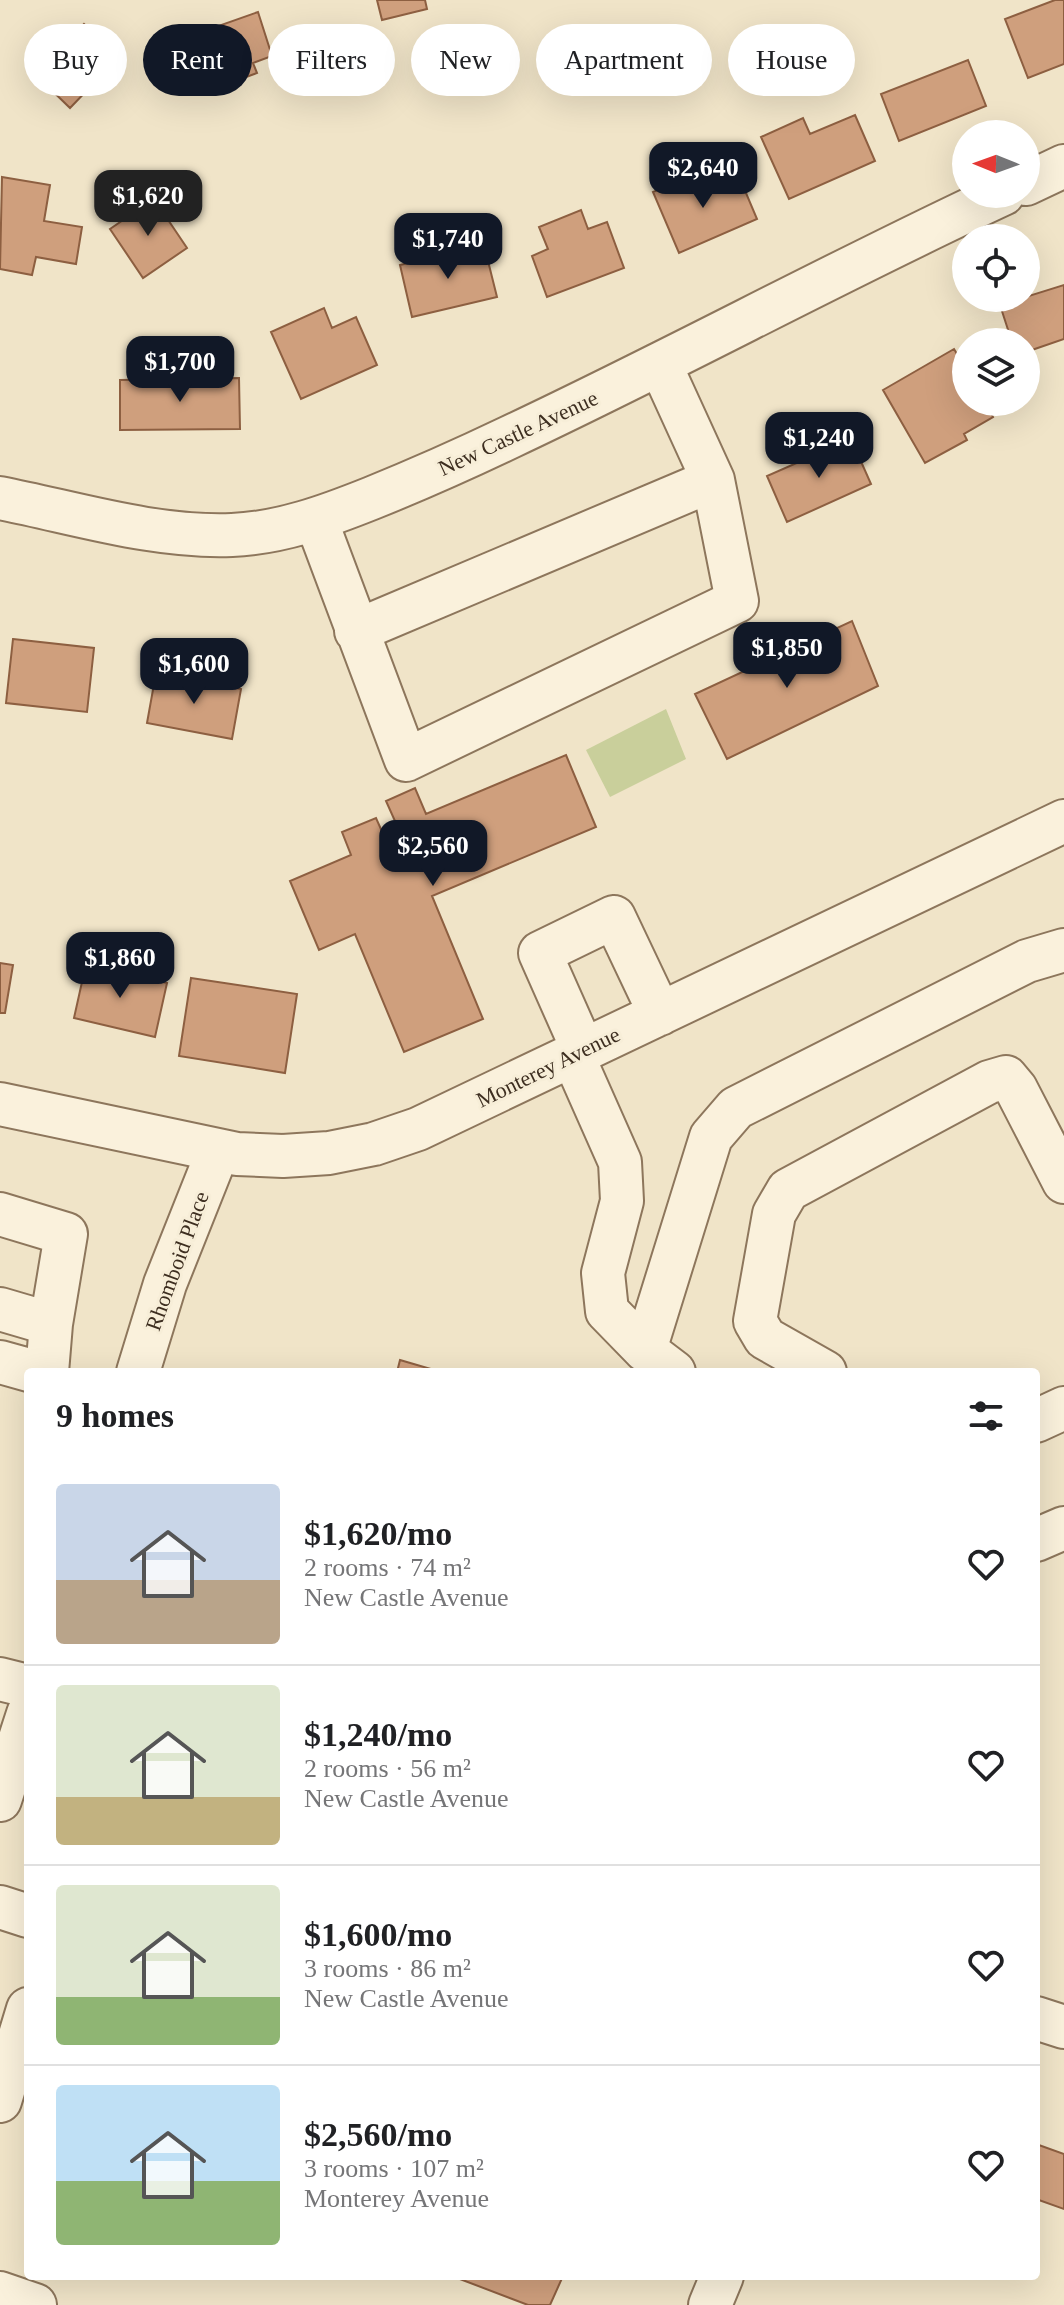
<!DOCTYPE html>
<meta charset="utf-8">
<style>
body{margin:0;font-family:"Times New Roman",serif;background:#f2f2f2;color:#202124;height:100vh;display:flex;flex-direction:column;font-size:30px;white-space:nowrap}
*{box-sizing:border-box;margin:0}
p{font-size:26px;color:#757577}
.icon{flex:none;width:44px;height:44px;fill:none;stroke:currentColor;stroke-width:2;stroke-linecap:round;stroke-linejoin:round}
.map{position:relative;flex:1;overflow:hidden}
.drawer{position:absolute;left:24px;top:1368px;width:1016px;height:912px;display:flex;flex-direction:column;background:#fff;border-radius:8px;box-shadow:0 8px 32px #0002}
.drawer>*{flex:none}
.guide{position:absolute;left:24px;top:24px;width:1016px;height:72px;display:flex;gap:16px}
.needle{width:52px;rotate:271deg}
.tools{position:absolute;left:952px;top:120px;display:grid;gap:16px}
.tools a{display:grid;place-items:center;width:88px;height:88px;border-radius:50%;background:#fff;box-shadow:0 8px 32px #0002;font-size:40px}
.price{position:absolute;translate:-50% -68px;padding:0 18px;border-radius:16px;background:#111827;color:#fff;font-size:26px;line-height:52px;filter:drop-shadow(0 2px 4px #0008)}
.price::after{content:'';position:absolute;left:50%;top:48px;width:24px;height:18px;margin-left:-12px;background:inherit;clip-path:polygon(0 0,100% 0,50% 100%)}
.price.selected{background:#222;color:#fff}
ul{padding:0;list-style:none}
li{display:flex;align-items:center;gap:24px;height:200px;padding:0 32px}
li+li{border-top:2px solid #e0e0e0}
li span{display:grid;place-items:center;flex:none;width:224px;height:160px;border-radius:8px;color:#555}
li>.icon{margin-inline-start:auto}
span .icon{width:96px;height:96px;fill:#fffc;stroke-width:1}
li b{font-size:34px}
h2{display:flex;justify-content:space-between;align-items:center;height:96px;padding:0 32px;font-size:34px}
.chip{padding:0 28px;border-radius:36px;background:#fff;box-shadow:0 8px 32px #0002;font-size:28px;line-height:72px}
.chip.selected{background:#111827;color:#fff}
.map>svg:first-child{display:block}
.green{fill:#c9cf9b}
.building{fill:#cf9f7d;stroke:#8d5f41;stroke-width:2}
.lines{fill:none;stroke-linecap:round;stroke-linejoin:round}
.minor-casing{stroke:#8d765c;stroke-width:46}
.minor{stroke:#faf1dc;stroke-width:42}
.labels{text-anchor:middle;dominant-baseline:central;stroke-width:6;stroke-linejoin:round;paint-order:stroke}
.street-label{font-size:22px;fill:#3d2e20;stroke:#f7eed8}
</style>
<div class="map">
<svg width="1064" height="2305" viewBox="0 0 1064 2305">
<rect width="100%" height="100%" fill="#f0e4c8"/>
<!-- green -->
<path class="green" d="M666 709 686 759 610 797 586 750Z"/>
<!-- building -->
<path class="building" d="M377 0H425L427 9 382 20Z
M1055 0H1064V64L1028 78 1005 19Z
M258 12 272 56 253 63 257 73 230 83 222 59 198 67 187 37Z
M84 24 119 57 70 108 36 75Z
M968 60 986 106 899 141 881 94Z
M855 115 875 161 789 199 761 137 803 118 810 134Z
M697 173 704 188 738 174 757 219 679 253 653 192Z
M2 177 50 185 44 221 82 227 76 264 36 257 32 275 0 269Z
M154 199 187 248 143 278 110 229Z
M581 210 588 229 607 222 624 268 547 297 532 256 548 249 539 227Z
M484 245 497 297 412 317 400 265Z
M1064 285V339L1026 352V342H1012L1000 305Z
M324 308 332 328 356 317 377 365 301 399 271 332Z
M954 349 966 369V402H985L993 417 964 434 967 440 925 463 883 390Z
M239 378 240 429 120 430V380Z
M851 439 871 484 787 522 767 476Z
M852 621 878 686 727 759 695 694Z
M13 639 94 648 87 712 6 703Z
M156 673 241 689 232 739 147 723Z
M566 755 596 827 432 896 483 1019 404 1052 355 934 319 950 290 881 351 855 342 832 376 818 384 836 399 830 386 801 415 788 426 814Z
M0 963 13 965 5 1013H0Z
M86 964 167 983 155 1037 74 1018Z
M191 978 297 994 285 1073 179 1056Z
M400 1360 441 1372H397Z
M1036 2144 1064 2154V2209L1036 2199Z
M452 2276H563L550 2305H528Z"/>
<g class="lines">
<defs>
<path id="minor" d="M1026 184 1064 166
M0 498C76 513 154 538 232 535 281 533 327 516 372 498 419 479 464 459 510 437 676 359 837 271 1003 194
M316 520 406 760 737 601 713 480 660 364
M356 631 713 480
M583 1050 540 953 614 917 660 1014
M573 1056 620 1162 622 1201 603 1273 607 1311 645 1350 674 1372
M0 1104 237 1154 283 1156 329 1153 374 1144 418 1129 1064 821
M0 1214 66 1234 51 1324
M0 1309 51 1324 47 1372
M645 1350 711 1137 736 1108 1027 961 1064 950
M0 1362 36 1372
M138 1372 165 1284 218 1151
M825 1372 765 1338 755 1321 774 1214 788 1190 989 1082 1006 1077 1016 1089 1064 1182
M1036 1421 1064 1408
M1036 1540 1064 1528
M0 1679 28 1686
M0 1800 28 1714
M0 1907 28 1916
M1036 2018 1064 2027
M0 2101 28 2009
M0 2293 35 2305
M710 2305 722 2276"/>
</defs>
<!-- minor casing -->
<use href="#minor" class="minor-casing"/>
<!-- minor -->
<use href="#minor" class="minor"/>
</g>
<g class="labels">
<!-- street labels -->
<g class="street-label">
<text transform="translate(518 433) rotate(-25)">New Castle Avenue</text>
<text transform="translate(548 1067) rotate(-26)">Monterey Avenue</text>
<text transform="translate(177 1261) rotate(-70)">Rhomboid Place</text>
</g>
</g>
</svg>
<div class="tools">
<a><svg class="needle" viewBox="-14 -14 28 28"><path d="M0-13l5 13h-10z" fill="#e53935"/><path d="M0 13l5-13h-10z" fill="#757577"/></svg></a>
<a><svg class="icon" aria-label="locate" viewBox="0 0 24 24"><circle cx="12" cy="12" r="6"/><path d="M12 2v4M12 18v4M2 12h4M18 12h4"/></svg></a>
<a><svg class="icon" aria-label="layers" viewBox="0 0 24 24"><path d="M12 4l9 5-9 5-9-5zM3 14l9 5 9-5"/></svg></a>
</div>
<b class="price" style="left:703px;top:210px">$2,640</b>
<b class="price selected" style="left:148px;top:238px">$1,620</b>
<b class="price" style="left:448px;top:281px">$1,740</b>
<b class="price" style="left:180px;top:404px">$1,700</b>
<b class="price" style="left:819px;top:480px">$1,240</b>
<b class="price" style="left:787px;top:690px">$1,850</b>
<b class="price" style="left:194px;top:706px">$1,600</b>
<b class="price" style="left:433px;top:888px">$2,560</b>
<b class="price" style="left:120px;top:1000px">$1,860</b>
<div class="guide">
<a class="chip">Buy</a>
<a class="chip selected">Rent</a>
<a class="chip">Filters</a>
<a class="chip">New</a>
<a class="chip">Apartment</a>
<a class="chip">House</a>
</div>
<section class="drawer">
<h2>9 homes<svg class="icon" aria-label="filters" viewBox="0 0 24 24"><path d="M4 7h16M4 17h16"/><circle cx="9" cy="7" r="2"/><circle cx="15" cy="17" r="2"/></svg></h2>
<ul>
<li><span style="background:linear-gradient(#c9d6e8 60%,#b9a48a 0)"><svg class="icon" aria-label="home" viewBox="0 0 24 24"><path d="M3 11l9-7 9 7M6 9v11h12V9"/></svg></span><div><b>$1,620/mo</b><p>2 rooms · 74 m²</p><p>New Castle Avenue</p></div><svg class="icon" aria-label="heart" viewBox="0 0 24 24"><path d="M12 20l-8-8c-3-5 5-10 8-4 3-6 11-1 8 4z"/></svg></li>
<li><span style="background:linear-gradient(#dfe7d0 70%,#c2b280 0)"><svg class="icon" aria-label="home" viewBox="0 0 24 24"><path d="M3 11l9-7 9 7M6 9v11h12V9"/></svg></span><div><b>$1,240/mo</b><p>2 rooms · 56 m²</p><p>New Castle Avenue</p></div><svg class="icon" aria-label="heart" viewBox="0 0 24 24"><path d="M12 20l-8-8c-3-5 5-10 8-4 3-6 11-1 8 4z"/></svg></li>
<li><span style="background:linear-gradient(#dfe7d0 70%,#8fb573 0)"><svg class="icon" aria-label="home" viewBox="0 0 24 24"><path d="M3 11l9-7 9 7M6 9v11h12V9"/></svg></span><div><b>$1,600/mo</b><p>3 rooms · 86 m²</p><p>New Castle Avenue</p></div><svg class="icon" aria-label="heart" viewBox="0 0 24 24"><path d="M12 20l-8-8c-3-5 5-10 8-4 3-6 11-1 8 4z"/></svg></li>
<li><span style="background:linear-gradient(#bfe0f5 60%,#8fb573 0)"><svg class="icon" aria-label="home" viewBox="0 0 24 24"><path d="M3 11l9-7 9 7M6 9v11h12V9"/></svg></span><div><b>$2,560/mo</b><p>3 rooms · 107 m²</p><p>Monterey Avenue</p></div><svg class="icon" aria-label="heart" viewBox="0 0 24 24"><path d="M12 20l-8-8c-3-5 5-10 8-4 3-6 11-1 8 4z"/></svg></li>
</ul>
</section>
</div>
